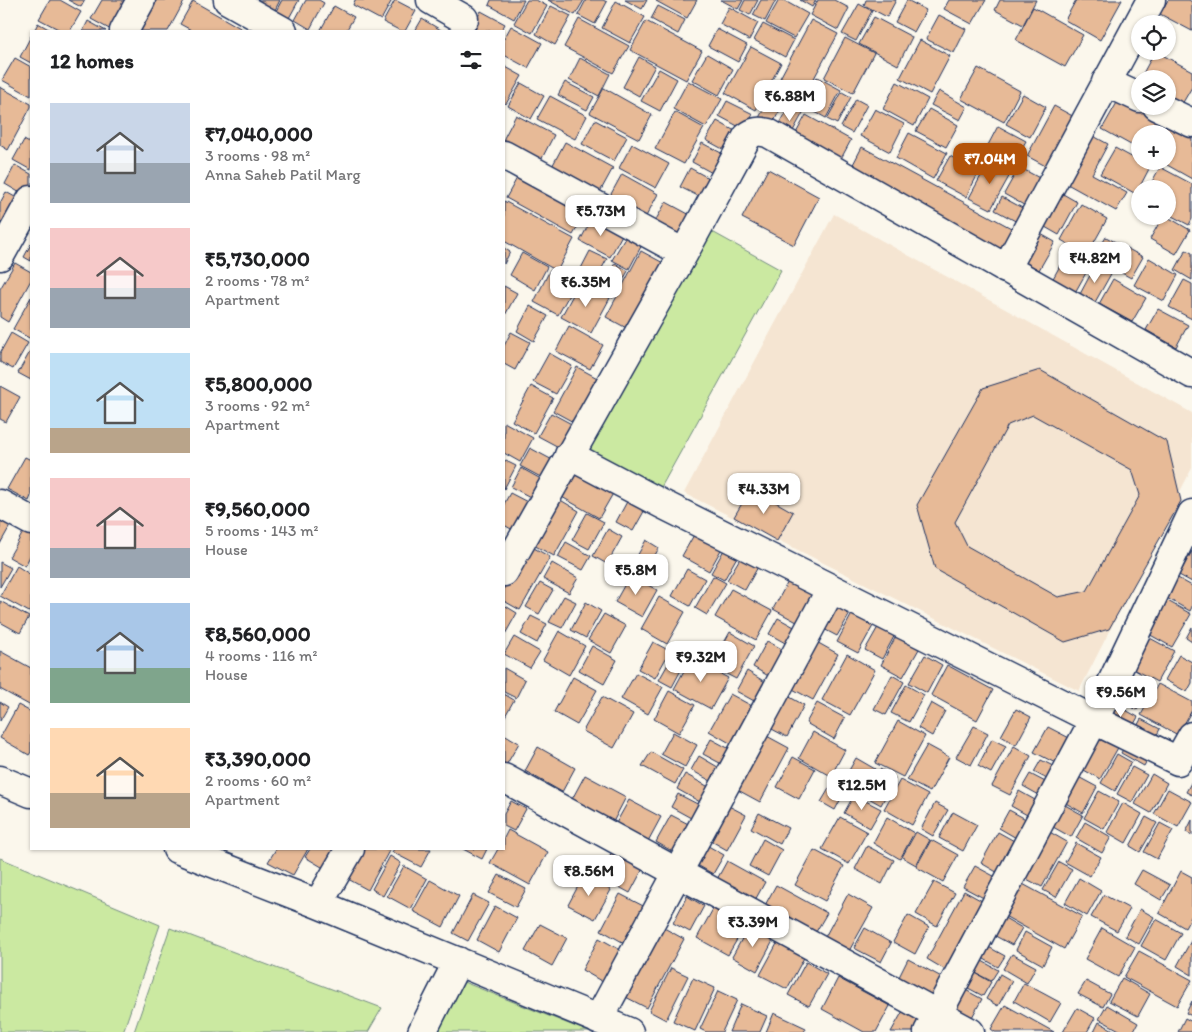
<!DOCTYPE html>
<meta charset="utf-8">
<style>
body{margin:0;font-family:Itim,sans-serif;background:#f6f6f6;color:#202124;height:100vh;display:flex;flex-direction:column;font-size:19px;white-space:nowrap}
*{box-sizing:border-box;margin:0}
p{font-size:16px;color:#757577}
.icon{flex:none;width:28px;height:28px;fill:none;stroke:currentColor;stroke-width:2;stroke-linecap:round;stroke-linejoin:round}
.map{position:relative;flex:1;overflow:hidden}
.drawer{position:absolute;left:30px;top:30px;width:475px;height:820px;display:flex;flex-direction:column;background:#fff;border-radius:0px;box-shadow:0 1px 4px #0004}
.drawer>*{flex:none}
.controls{position:absolute;left:1131px;top:15px;display:grid;gap:10px}
.controls a{display:grid;place-items:center;width:45px;height:45px;border-radius:50%;background:#fff;box-shadow:0 1px 4px #0004;font-size:25px}
.price{position:absolute;translate:-50% -42px;padding:0 11px;border-radius:10px;background:#fff;color:#222;font-size:16px;line-height:32px;filter:drop-shadow(0 1px 2px #0008)}
.price::after{content:'';position:absolute;left:50%;top:30px;width:15px;height:11px;margin-left:-8px;background:inherit;clip-path:polygon(0 0,100% 0,50% 100%)}
.price.current{background:#b45309;color:#fff}
ul{padding:0;list-style:none}
li{display:flex;align-items:center;gap:15px;height:125px;padding:0 20px}
li span{display:grid;place-items:center;flex:none;width:140px;height:100px;border-radius:0px;color:#555}
li>.icon{margin-inline-start:auto}
span .icon{width:60px;height:60px;fill:#fffc;stroke-width:1}
li b{font-size:21px}
h2{display:flex;justify-content:space-between;align-items:center;height:60px;padding:0 20px;font-size:21px}
.map>svg:first-child{display:block}
.built{fill:#f5e5d2}
.green{fill:#cbe9a1;stroke:#738c80}
.building{fill:#e7ba97;stroke:#1b2f5e;fill-rule:evenodd}
.lines{fill:none;stroke-linecap:round;stroke-linejoin:round}
.minor-casing{stroke:#1b2f5e;stroke-width:31}
.minor{stroke:#fbf7ec;stroke-width:28}
</style>
<div class="map">
<svg width="1192" height="1032" viewBox="0 0 1192 1032">
<rect width="100%" height="100%" fill="#fbf7ec"/>
<filter id="ink" filterUnits="userSpaceOnUse"><feTurbulence type="fractalNoise" baseFrequency=".02" numOctaves="2"/><feDisplacementMap in="SourceGraphic" scale="10" xChannelSelector="R" yChannelSelector="G"/><feConvolveMatrix kernelMatrix="1 2 1 2 8 2 1 2 1" color-interpolation-filters="sRGB"/></filter>
<g filter="url(#ink)">
<!-- built -->
<path class="built" d="M834 214 1192 413V468L1079 691 684 493Z"/>
<!-- green -->
<path class="green" d="M707 229 781 270 659 491 585 450Z
M0 858 160 925 123 1032H0Z
M170 928 382 1008 368 1032H134Z
M451 977 589 1032H429Z"/>
<!-- building -->
<path class="building" d="M50 0H60L81 12 70 31H62L39 19Z
M68 0H85L81 7Z
M102 0H126L113 31 91 19Z
M155 0H185L168 31H137Z
M257 0H280L275 10Z
M282 0H299L289 18 276 11Z
M306 0H319L324 3 310 29 295 20Z
M355 0H392L381 20 353 5Z
M395 0 416 11 405 31H401L383 22Z
M491 0H524L514 19 489 5Z
M527 0H536L547 6 532 33 514 23Z
M548 0H584L575 15Z
M586 0H603L607 2 595 24 578 15Z
M625 0H647L642 9Z
M657 0H697L687 18 656 1Z
M721 0H743L738 9Z
M745 0H758L750 15 740 10Z
M761 0H776L765 21 753 15Z
M779 0H783L808 14 794 38 766 23Z
M800 0H816L812 7Z
M818 0H834L849 8 838 30 810 15Z
M866 0H896L887 17 864 5Z
M907 0 926 10 914 32 895 22Z
M949 0H986L972 24 944 9Z
M1000 0H1036L1023 25 995 10Z
M1076 0H1122L1100 40 1065 20Z
M1168 0H1189L1192 2V31L1160 14Z
M193 1 242 29 241 31H193L180 24Z
M616 1 645 17 630 43 602 28Z
M859 4 872 11 856 41 842 34Z
M334 6 354 17 346 31H320Z
M551 6 571 16 555 45 536 34Z
M658 6 685 20 678 34 651 19Z
M729 7 758 23 749 40 720 24Z
M1033 7 1083 35 1065 67 1016 40Z
M481 11 505 24 501 31H479L472 28Z
M939 15 966 29 954 53 926 39Z
M874 17 912 37 898 65 859 44Z
M422 19 441 30 440 31H415Z
M579 19 629 46 613 73 564 47Z
M811 20 838 34 806 93 780 78Z
M88 21 106 31H83Z
M646 21 702 51 686 80 630 50Z
M38 23 52 31H34Z
M763 24 794 40 785 57 754 40Z
M511 26 542 43 528 68 504 55V39Z
M717 29 747 45 738 62 708 46Z
M31 36V63L20 57Z
M845 38 874 53 853 93 824 78Z
M920 40 950 56 930 94 900 78Z
M751 47 781 63 756 110 725 93Z
M1155 51 1192 71V87L1178 111 1168 105V79H1140Z
M707 54 733 69 719 95 692 80Z
M639 57 655 66 639 96 623 87Z
M15 58 31 67V96L2 80Z
M580 58 610 74 599 96 569 80Z
M504 66 522 76 506 104 504 102Z
M978 68 1020 91 1004 122 961 99Z
M659 69 677 79 660 111 641 101Z
M817 77 841 90 826 118 802 105Z
M688 81 722 99 706 127 673 109Z
M565 82 594 97 587 110 558 95Z
M897 82 928 99 914 126 883 109Z
M521 83 544 96 531 119 508 106Z
M0 87 31 104V107L8 150 0 145Z
M604 88 652 115 639 139 590 113Z
M939 91 967 107 960 120 931 105Z
M842 92 851 97 837 124 827 119Z
M1123 92 1192 130V179L1160 161H1168V134H1140V150L1102 129Z
M772 94 785 101 768 132 755 125Z
M1023 94 1046 107 1030 137 1006 124Z
M550 96 587 116 575 139 537 119Z
M856 99 867 105 852 133 841 127Z
M727 101 753 114 745 130 719 116Z
M791 103 804 111 788 140 775 133Z
M1054 106 1080 120 1053 170 1027 156Z
M875 109 904 124 890 152 860 136Z
M929 109 958 125 946 147 916 131Z
M675 112 704 128 684 164 655 149Z
M516 115 554 135 538 166 504 148V138Z
M806 115 851 140 836 168 790 144Z
M595 120 627 137 614 161 582 144Z
M717 121 742 135 732 154 706 140Z
M998 126 1026 141 1014 162 987 147Z
M1086 132 1108 144 1092 174 1127 193 1116 211 1060 180Z
M909 133 947 153 933 179 896 158Z
M24 140 31 144V170L13 160Z
M565 142 613 168 595 201 547 176Z
M702 143 727 156 716 175 692 162Z
M632 144 669 164 656 188 619 168Z
M862 147 1013 229 997 258 847 176Z
M1115 148 1150 167 1136 194 1100 174Z
M950 156 979 172 966 197 936 181Z
M989 161 1011 173 991 209 969 198Z
M15 165 31 174V189L27 197 5 184Z
M1019 167 1045 181 1031 209 1004 194Z
M1160 167 1192 184V219L1189 225 1168 214V189H1148Z
M690 168 714 181 704 199 680 187Z
M768 169 819 197 794 245 742 218Z
M622 174 658 194 642 224 605 205Z
M517 178 584 215 573 235 506 198Z
M1056 190 1077 202 1059 235 1038 223Z
M6 192 24 202 10 228 0 222V203Z
M1002 197 1028 211 1021 224 995 210Z
M504 201 574 239 557 271 504 241Z
M666 202 694 217 683 239 654 223Z
M1081 204 1107 219 1087 255 1061 240Z
M593 216 623 233 610 257 580 241Z
M1163 216H1166L1190 230 1176 254 1150 239Z
M628 233 644 241 629 269 612 260Z
M1039 233 1055 242 1039 270 1023 261Z
M1106 237 1143 257 1131 278 1094 258Z
M31 244V261L24 257Z
M504 248 510 252 504 264Z
M1186 250 1192 253V280L1175 270Z
M590 251 607 259 592 286 576 278Z
M641 251 667 265 632 331 606 317Z
M1068 251 1091 264 1073 296 1050 284Z
M522 253 547 267 535 290 510 275Z
M1149 258 1178 275 1164 301 1134 285Z
M15 263 31 272V280L8 322 0 317V289Z
M615 263 628 271 613 298 600 291Z
M1096 264 1112 272 1094 304 1079 296Z
M550 270 575 284 558 315 534 302Z
M1113 279 1146 298 1132 322 1099 304Z
M1184 280 1192 284V319L1169 307Z
M580 282 610 298 591 333 561 317Z
M504 286 517 293 504 317Z
M31 297V339L13 329Z
M530 306 548 316 534 341 517 331Z
M1158 309 1188 325 1176 347 1146 330Z
M569 326 603 345 590 369 556 351Z
M511 332 530 342 515 370 504 364V346Z
M11 333 28 343 13 369 0 362V353Z
M31 350V380L18 373Z
M549 353 572 366 556 394 533 382Z
M577 367 601 380 577 424 553 411Z
M1040 370 1167 442 1181 501 1109 629 1065 642 935 569 917 505 983 388ZM1033 415 1132 470 1140 495 1087 591 1058 597 967 546 955 522 1008 425Z
M0 386 20 397 6 422 0 419Z
M531 386 553 398 534 433 512 421Z
M551 413 579 428 566 451 538 436Z
M504 422 533 438 520 462 504 453Z
M530 448 560 464 550 482 520 466Z
M25 457 31 460V496L29 501 7 489Z
M504 460 516 466 504 489Z
M568 465 615 490 599 518 553 492Z
M521 468 548 483 538 501 511 487Z
M751 488 793 512 777 541 734 517Z
M510 493 535 506 520 534 504 525V504Z
M552 495 579 511 554 556 526 541Z
M630 496 647 506 633 531 616 522Z
M587 513 604 522 589 549 572 540Z
M0 520 10 526 0 544Z
M25 529 31 532V554L25 566 9 557Z
M608 529 622 537 607 564 593 556Z
M695 533 722 548 709 571 682 556Z
M646 540 659 548 642 578 629 571Z
M566 542 591 556 583 570 558 557Z
M525 543 550 557 520 610 504 601V581Z
M725 548 738 555 724 580 711 573Z
M1192 551V582L1179 575Z
M742 555 759 565 745 590 727 580Z
M0 562 11 568 0 587Z
M552 563 578 578 569 593 543 579Z
M17 566 31 575V613L0 596Z
M687 569 705 579 690 606 672 596Z
M630 575 657 590 642 617 615 602Z
M713 576 726 583 707 615 695 608Z
M1176 577 1192 586V607L1190 611 1165 597Z
M790 578 823 597 806 627 773 609Z
M540 583 553 590 539 614 526 607Z
M731 589 772 611 756 640 715 617Z
M564 596 576 602 562 628 549 622Z
M659 597 685 612 667 644 641 629Z
M1164 599 1191 614 1172 647 1145 632Z
M0 601 29 617 20 633 0 622Z
M832 601 851 612 837 636 818 626Z
M586 602 601 611 586 638 571 630Z
M504 605 517 613 504 636Z
M604 614 626 626 611 653 588 640Z
M852 614 873 626 858 653 837 642Z
M531 616 547 624 537 643 521 634Z
M778 618 805 633 796 649 769 634Z
M882 620 898 629 882 659 865 650Z
M1192 627V642L1186 638Z
M559 631 585 646 569 675 543 660Z
M730 632 754 646 736 679 711 666Z
M896 636 919 649 903 677 881 665Z
M514 637 540 652 530 668 504 654Z
M1148 637 1174 651 1157 682 1131 668Z
M813 640 838 654 813 700 787 686Z
M767 641 791 654 777 681 753 667Z
M653 642 670 651 655 678 638 669Z
M592 646 617 660 604 684 579 670Z
M676 650 688 657 672 687 659 680Z
M0 651 31 668V706L0 689Z
M847 654 875 670 850 715 822 700Z
M925 655 942 665 927 693 909 683Z
M1179 655 1192 662V683L1187 692 1165 680Z
M691 658 728 678 711 709 674 689Z
M947 665 993 690 977 720 931 695Z
M504 668 525 680 516 698 504 692Z
M747 671 775 688 765 707 736 691Z
M636 673 663 687 648 714 621 699Z
M892 675 904 682 886 715 874 709Z
M573 677 597 690 577 725 554 712Z
M1158 684 1192 702V710L1178 735 1141 715Z
M906 685 924 695 909 722 891 713Z
M1119 685 1144 698 1137 710 1113 696Z
M669 691 695 705 679 733 654 719Z
M504 694 514 700 504 718Z
M730 694 763 712 742 750 709 731Z
M786 695 804 705 787 737 768 727Z
M602 697 633 714 614 748 583 731Z
M0 702 8 707 0 721Z
M817 703 845 718 834 739 806 723Z
M931 703 945 711 932 736 918 728Z
M1113 703 1138 717 1129 733 1104 719Z
M18 705 31 712V752L29 755 0 738Z
M1016 709 1031 717 1016 745 1001 736Z
M1141 719 1160 729 1151 746 1132 736Z
M898 721 925 736 903 777 875 763Z
M974 726 988 733 971 765 956 757Z
M1048 727 1077 742 1063 767 1034 752Z
M1092 731 1119 746 1100 779 1073 764Z
M673 732 697 745 685 767 661 754Z
M813 732 845 750 831 776 799 758Z
M504 734 519 743 504 769Z
M765 735 789 748 760 802 736 789Z
M1129 738 1152 751 1144 766 1121 753Z
M711 739 739 754 731 769 703 754Z
M992 739 1006 746 991 773 978 766Z
M927 745 949 757 930 792 907 780Z
M1014 746 1031 756 1010 795 992 786Z
M538 747 575 768 562 792 525 771Z
M651 752 683 770 675 784 642 766Z
M1117 754 1131 762 1115 791 1101 783Z
M699 756 728 773 720 786 691 770Z
M793 757 815 769 799 799 777 787Z
M856 758 875 769 861 793 842 783Z
M1041 760 1063 771 1056 784 1034 772Z
M1132 767 1147 775 1132 802 1117 794Z
M880 769 895 778 881 805 865 796Z
M1071 773 1097 787 1083 813 1057 798Z
M685 774 718 792 709 807 677 789Z
M1030 774 1055 787 1048 800 1023 786Z
M1152 774 1167 783 1151 813 1135 804Z
M585 775 626 797 612 824 571 801Z
M900 780 928 795 912 825 884 809Z
M1192 781V795L1186 792Z
M833 782 846 789 835 810 821 802Z
M1168 789 1192 802 1178 827 1154 814Z
M1019 791 1044 805 1036 820 1011 806Z
M1099 791 1119 802 1104 829 1084 818Z
M678 794 707 809 700 823 671 807Z
M854 795 881 809 870 828 844 813Z
M629 800 661 817 647 843 615 825Z
M1056 800 1083 815 1071 837 1044 822Z
M511 801 526 809 514 831 504 826V814Z
M935 803 948 810 933 836 921 829Z
M1123 803 1142 814 1126 843 1107 832Z
M725 804 746 815 727 850 706 838Z
M1009 810 1035 824 1025 843 999 828Z
M953 812 977 825 963 851 939 838Z
M759 813 788 828 780 844 751 828Z
M671 815 698 829 682 857 656 842Z
M840 817 867 832 849 864 822 849Z
M887 817 914 833 900 859 873 843Z
M1146 817 1157 823 1140 852 1130 846Z
M1192 820V835L1186 832Z
M1085 822 1111 837 1102 853 1076 838Z
M1160 823 1173 830 1157 859 1144 852Z
M1041 827 1067 842 1042 887 1015 873Z
M508 830 548 852 530 885 490 863 498 849H504V838Z
M916 832 930 840 916 865 902 857Z
M998 832 1025 847 1007 878 981 863Z
M763 839 782 850 768 876 749 866Z
M931 840 958 855 943 882 916 867Z
M703 843 724 855 713 874 692 862Z
M1076 843 1101 857 1090 876 1065 862Z
M615 846 646 863 630 893 599 876Z
M867 846 894 860 882 884 855 869Z
M276 849H308L293 875 268 862Z
M310 849H346L332 873 305 857Z
M353 849H390L368 890 339 874Z
M394 849H431L421 867 392 852Z
M463 849H487L482 859Z
M814 850 844 866 825 901 795 885Z
M390 856 401 863 383 896 372 889Z
M727 861 765 882 754 902 716 881Z
M1059 862 1072 869 1056 897 1043 890Z
M404 866 427 879 411 909 387 896Z
M975 866 1005 882 993 903 963 887Z
M1142 870 1170 885 1161 900 1134 884Z
M1181 871 1192 877V915L1185 928 1159 913Z
M499 875 526 889 516 907 489 893Z
M584 875 611 890 595 919 568 905Z
M1079 878 1101 891 1087 916 1065 903Z
M430 880 459 896 443 927 413 911Z
M934 882 955 893 937 926 916 914Z
M1019 882 1082 916 1064 949 1001 914Z
M776 885 827 913 813 937 763 909Z
M964 891 991 906 954 975 927 959Z
M620 894 653 911 633 948 601 930Z
M848 894 873 908 849 951 825 937Z
M473 895 489 903 468 941 453 933Z
M1104 895 1130 909 1117 931 1091 917Z
M687 896 704 906 690 932 673 923Z
M495 906 517 918 499 952 477 940Z
M713 909 745 926 728 955 697 938Z
M1140 909 1154 917 1139 944 1125 936Z
M996 913 1022 928 1012 945 986 931Z
M908 915 929 927 915 954 893 942Z
M1156 919 1181 933 1166 960 1141 946Z
M655 923 684 939 647 1008 618 993Z
M540 924 567 938 552 966 525 951Z
M749 926 774 939 757 971 732 957Z
M865 928 891 943 881 962 854 948Z
M1102 928 1135 947 1118 977 1085 959Z
M1025 932 1052 947 1043 965 1016 950Z
M599 938 626 953 608 985 582 970Z
M1192 939V975L1177 966Z
M779 940 806 954 787 989 760 975Z
M983 944 1005 956 998 967 977 955Z
M1139 951 1192 980 1177 1006 1124 977Z
M1012 954 1036 967 1027 983 1003 969Z
M975 957 998 970 991 981 968 969Z
M908 959 947 980 934 1002 897 981Z
M806 962 827 974 809 1006 788 995Z
M965 967 991 982 983 996 957 982Z
M671 968 688 976 666 1020 649 1011Z
M1000 974 1012 981 998 1006 986 999Z
M693 978 715 988 695 1031 673 1021Z
M838 978 890 1006 876 1032H864L822 1009Z
M1122 978 1150 994 1138 1016 1109 1001Z
M1086 981 1110 994 1103 1007 1078 994Z
M1024 983 1061 1003 1050 1022 1014 1001Z
M960 987 982 999 971 1019 949 1007Z
M718 991 737 1000 722 1032H706L700 1029Z
M1192 1001V1016L1186 1013Z
M741 1004 767 1016 760 1032H729Z
M1005 1005 1054 1032H995L991 1029Z
M1107 1005 1138 1023 1133 1032H1123L1099 1019Z
M1077 1008 1095 1018 1087 1032H1063Z
M904 1009 921 1018 914 1032H891Z
M774 1013 806 1028 804 1032H766Z
M1185 1018 1192 1022V1032H1178Z
M1099 1022 1117 1032H1094Z"/>
<g class="lines">
<defs>
<path id="minor" d="M228 0 283 31
M431 0 464 19
M124 31 141 0
M1106 82 1140 98
M1157 106 1192 123
M504 155 684 253
M0 256 31 200
M1006 269 1151 0
M569 455 662 504 1094 720 1192 514
M0 504 31 521
M504 572 684 253 747 137C754 131 759 131 768 133L1192 374
M504 778 970 1032
M0 780 31 793
M177 849 318 904 629 1032
M318 904 350 849
M598 1020 831 589
M422 1032 458 961
M928 1032 1094 720 1178 761 1192 736"/>
</defs>
<!-- minor casing -->
<use href="#minor" class="minor-casing"/>
<!-- minor -->
<use href="#minor" class="minor"/>
</g>
</g>
</svg>
<div class="controls">
<a><svg class="icon" aria-label="locate" viewBox="0 0 24 24"><circle cx="12" cy="12" r="6"/><path d="M12 2v4M12 18v4M2 12h4M18 12h4"/></svg></a>
<a><svg class="icon" aria-label="layers" viewBox="0 0 24 24"><path d="M12 4l9 5-9 5-9-5zM3 14l9 5 9-5"/></svg></a>
<a>+</a>
<a>−</a>
</div>
<b class="price" style="left:790px;top:122px">₹6.88M</b>
<b class="price current" style="left:990px;top:185px">₹7.04M</b>
<b class="price" style="left:601px;top:237px">₹5.73M</b>
<b class="price" style="left:1095px;top:284px">₹4.82M</b>
<b class="price" style="left:586px;top:308px">₹6.35M</b>
<b class="price" style="left:764px;top:515px">₹4.33M</b>
<b class="price" style="left:636px;top:596px">₹5.8M</b>
<b class="price" style="left:701px;top:683px">₹9.32M</b>
<b class="price" style="left:1121px;top:718px">₹9.56M</b>
<b class="price" style="left:862px;top:811px">₹12.5M</b>
<b class="price" style="left:589px;top:897px">₹8.56M</b>
<b class="price" style="left:753px;top:948px">₹3.39M</b>
<section class="drawer">
<h2>12 homes<svg class="icon" aria-label="filters" viewBox="0 0 24 24"><path d="M4 7h16M4 17h16"/><circle cx="9" cy="7" r="2"/><circle cx="15" cy="17" r="2"/></svg></h2>
<ul>
<li><span style="background:linear-gradient(#c9d6e8 60%,#9aa5b1 0)"><svg class="icon" aria-label="home" viewBox="0 0 24 24"><path d="M3 11l9-7 9 7M6 9v11h12V9"/></svg></span><div><b>₹7,040,000</b><p>3 rooms · 98 m²</p><p>Anna Saheb Patil Marg</p></div></li>
<li><span style="background:linear-gradient(#f6c9c9 60%,#9aa5b1 0)"><svg class="icon" aria-label="home" viewBox="0 0 24 24"><path d="M3 11l9-7 9 7M6 9v11h12V9"/></svg></span><div><b>₹5,730,000</b><p>2 rooms · 78 m²</p><p>Apartment</p></div></li>
<li><span style="background:linear-gradient(#bfe0f5 75%,#b9a48a 0)"><svg class="icon" aria-label="home" viewBox="0 0 24 24"><path d="M3 11l9-7 9 7M6 9v11h12V9"/></svg></span><div><b>₹5,800,000</b><p>3 rooms · 92 m²</p><p>Apartment</p></div></li>
<li><span style="background:linear-gradient(#f6c9c9 70%,#9aa5b1 0)"><svg class="icon" aria-label="home" viewBox="0 0 24 24"><path d="M3 11l9-7 9 7M6 9v11h12V9"/></svg></span><div><b>₹9,560,000</b><p>5 rooms · 143 m²</p><p>House</p></div></li>
<li><span style="background:linear-gradient(#a9c7e8 65%,#7fa58c 0)"><svg class="icon" aria-label="home" viewBox="0 0 24 24"><path d="M3 11l9-7 9 7M6 9v11h12V9"/></svg></span><div><b>₹8,560,000</b><p>4 rooms · 116 m²</p><p>House</p></div></li>
<li><span style="background:linear-gradient(#ffd9b3 65%,#b9a48a 0)"><svg class="icon" aria-label="home" viewBox="0 0 24 24"><path d="M3 11l9-7 9 7M6 9v11h12V9"/></svg></span><div><b>₹3,390,000</b><p>2 rooms · 60 m²</p><p>Apartment</p></div></li>
</ul>
</section>
</div>
